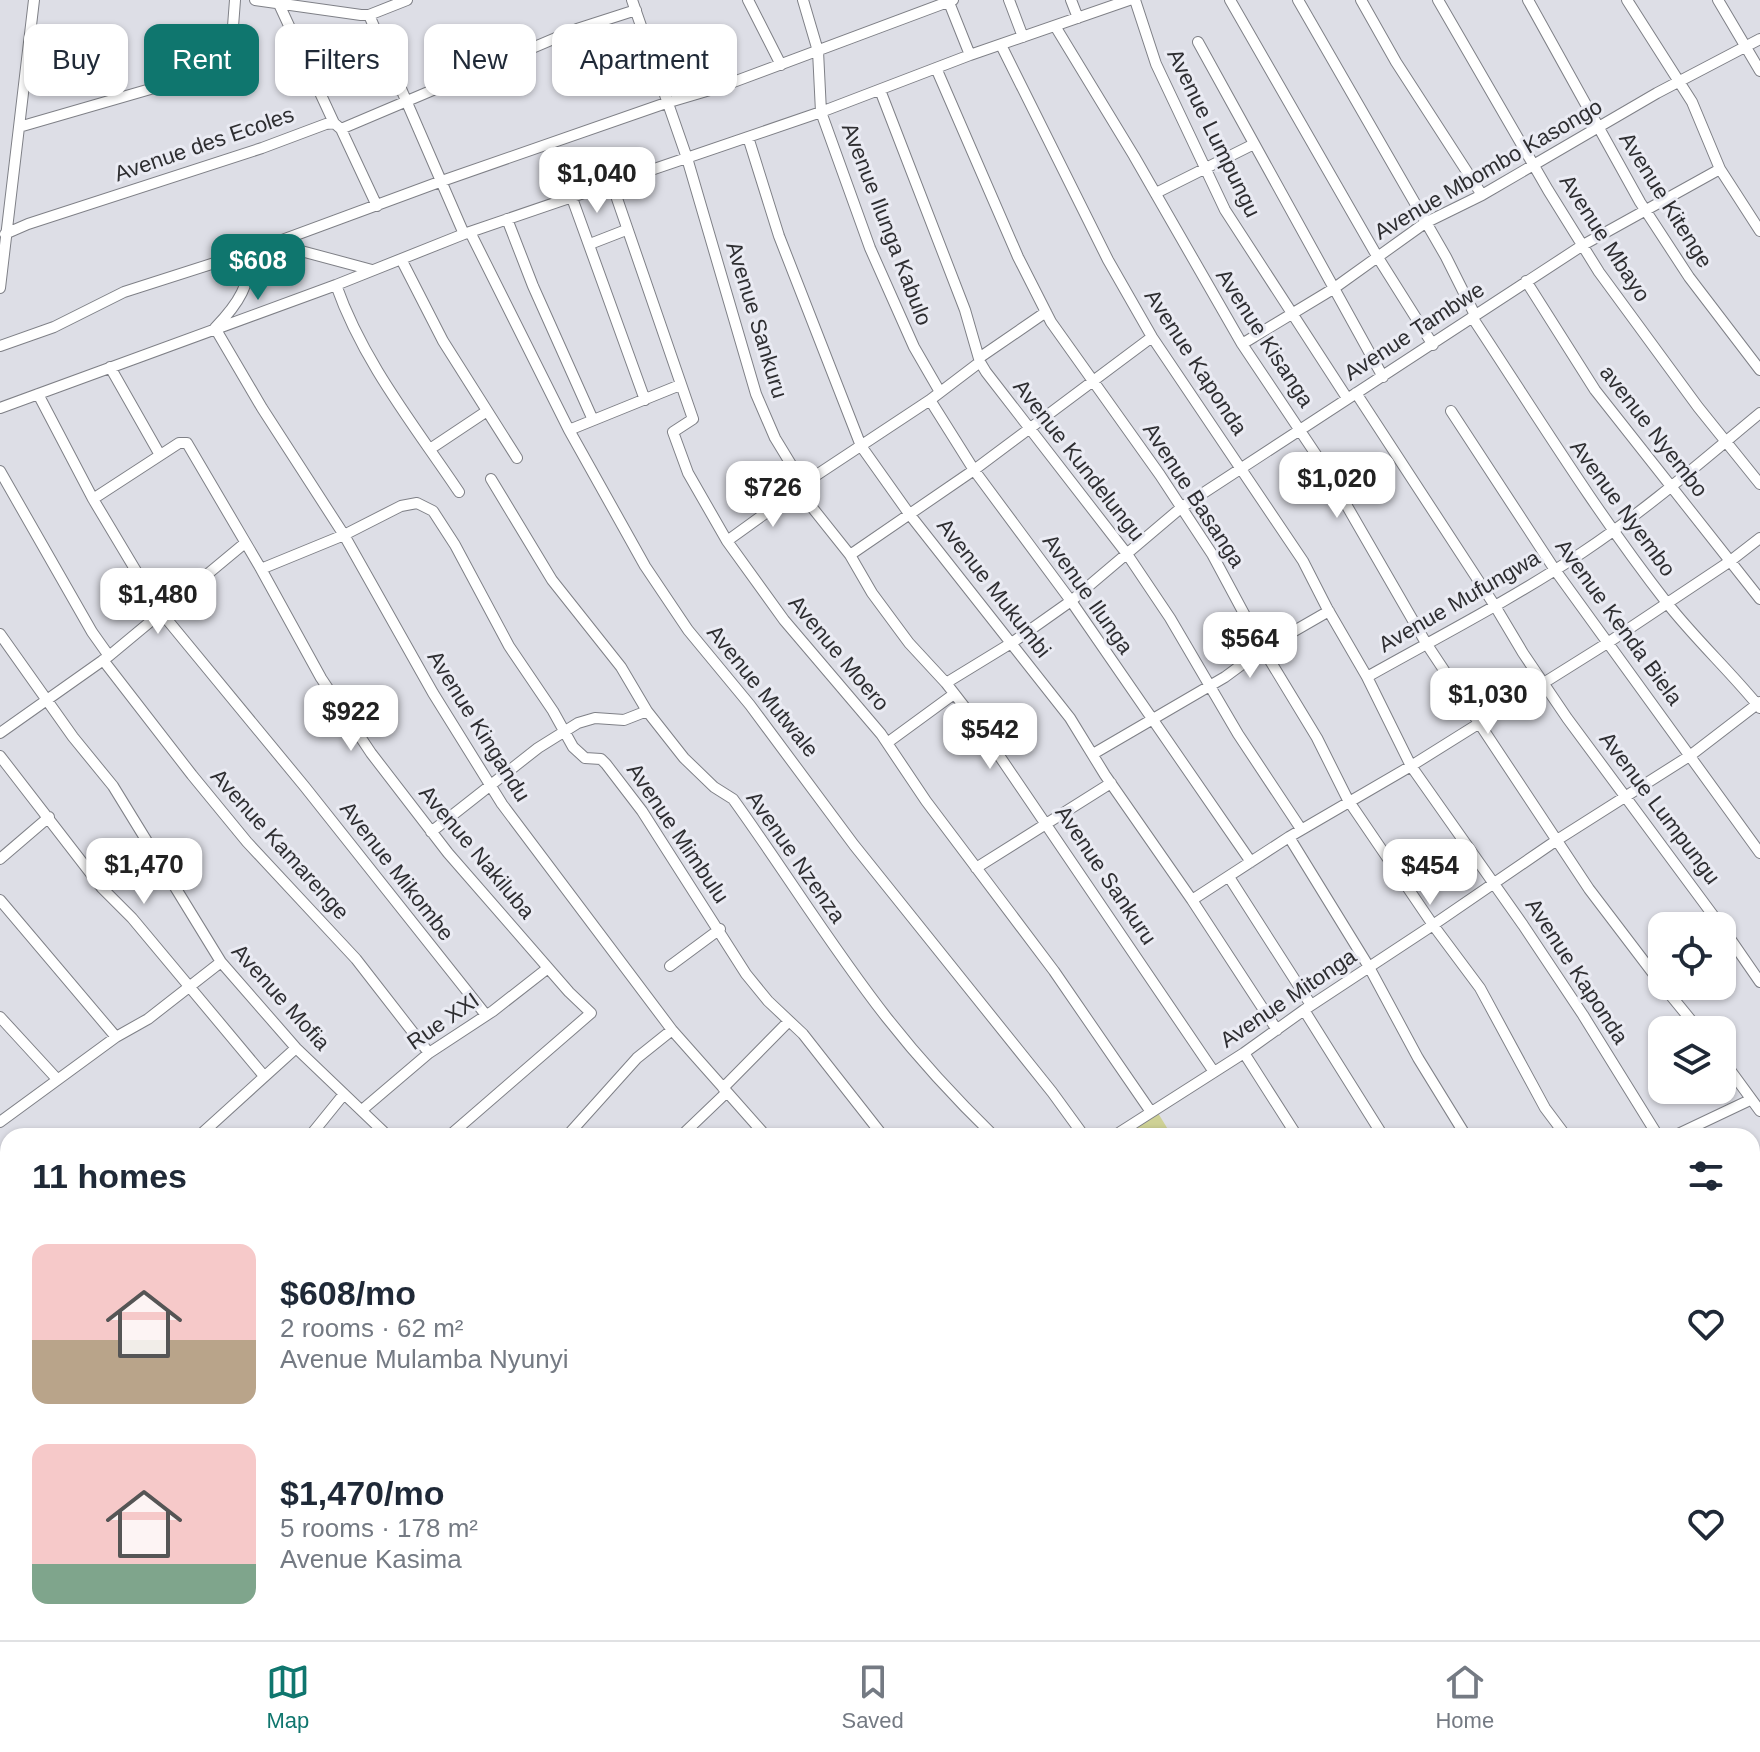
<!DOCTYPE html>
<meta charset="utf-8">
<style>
body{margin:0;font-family:Arial,sans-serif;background:#f2f2f3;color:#1f2937;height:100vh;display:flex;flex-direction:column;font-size:30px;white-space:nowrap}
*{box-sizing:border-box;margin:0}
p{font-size:26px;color:#747a83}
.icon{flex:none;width:44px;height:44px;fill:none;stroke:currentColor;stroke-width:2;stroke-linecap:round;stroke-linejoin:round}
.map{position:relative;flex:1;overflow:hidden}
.panel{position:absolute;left:0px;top:1128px;width:1760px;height:512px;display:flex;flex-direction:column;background:#fff;border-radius:24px 24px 0 0;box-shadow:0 2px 6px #0004}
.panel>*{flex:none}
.banner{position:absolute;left:24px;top:24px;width:800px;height:72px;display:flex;gap:16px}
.controls{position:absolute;left:1648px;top:912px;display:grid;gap:16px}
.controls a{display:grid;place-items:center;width:88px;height:88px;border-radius:16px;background:#fff;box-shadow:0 2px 6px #0004;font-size:40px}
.price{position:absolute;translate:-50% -68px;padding:0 18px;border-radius:16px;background:#fff;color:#222;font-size:26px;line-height:52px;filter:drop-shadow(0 2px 4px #0008)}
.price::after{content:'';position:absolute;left:50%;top:48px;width:24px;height:18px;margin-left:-12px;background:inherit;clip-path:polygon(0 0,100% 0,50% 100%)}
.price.current{background:#0f766e;color:#fff}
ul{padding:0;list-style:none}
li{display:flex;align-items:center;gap:24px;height:200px;padding:0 32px}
li span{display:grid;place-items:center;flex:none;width:224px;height:160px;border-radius:16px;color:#555}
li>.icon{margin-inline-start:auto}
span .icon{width:96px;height:96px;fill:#fffc;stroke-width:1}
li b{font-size:34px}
h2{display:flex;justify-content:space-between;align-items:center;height:96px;padding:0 32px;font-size:34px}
.pill{padding:0 28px;border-radius:16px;background:#fff;box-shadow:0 2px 6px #0004;font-size:28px;line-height:72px}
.pill.current{background:#0f766e;color:#fff}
.menu{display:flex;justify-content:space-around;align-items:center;height:112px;border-top:2px solid #e0e1e3;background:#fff;font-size:22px;color:#747a83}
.menu a{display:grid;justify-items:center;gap:4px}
.menu .current{color:#0f766e}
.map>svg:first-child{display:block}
.green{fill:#ced195}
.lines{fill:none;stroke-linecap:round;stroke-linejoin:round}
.minor-casing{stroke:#7f8087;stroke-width:12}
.tertiary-casing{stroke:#7f8087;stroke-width:14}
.minor{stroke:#fff;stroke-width:10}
.tertiary{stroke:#fff;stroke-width:12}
.labels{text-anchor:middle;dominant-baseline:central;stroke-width:6;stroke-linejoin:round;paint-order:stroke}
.street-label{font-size:22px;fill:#2e2e31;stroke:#eaebf3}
</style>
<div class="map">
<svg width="1760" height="1640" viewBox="0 0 1760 1640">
<rect width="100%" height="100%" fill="#dddee6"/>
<!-- green -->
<path class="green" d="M1158 1113 1172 1136H1122Z"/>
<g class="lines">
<defs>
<path id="minor" d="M255 0 361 15H369L407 0
M632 0 687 158 756 394 775 438 803 484 799 491 850 555 872 593 909 643 946 683 977 723 1214 1072
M748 0 781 65
M803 0 818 51 821 112 870 248 914 347 940 392
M948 0 970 55
M1009 0 1023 37
M1071 0 1078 18
M1135 0 1156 64 1225 210 1347 398
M1230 0 1377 256 1433 345
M1298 0 1446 257 1475 315
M1361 0 1396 62 1482 195
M1438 0 1548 190 1599 272 1698 407 1760 484
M1528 0 1640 202 1689 277 1760 370
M1627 0 1692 102 1720 169 1760 231
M1718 0 1760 71
M278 2 334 123
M369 15 464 234
M1055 26 1134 156 1242 344 1325 468 1426 643 1589 889 1662 985
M1198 42 1383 377
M1001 45 1108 260 1152 337 1303 561 1327 608 1367 677 1411 766 1523 925 1583 1015 1658 1136
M936 68 1018 257 1051 322 1160 475 1212 554 1263 649 1317 738 1348 800 1433 925 1480 988 1545 1108 1566 1136
M880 90 965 310 980 362 986 372 1127 554 1170 618 1238 734 1301 829
M19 127 230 66 235 0
M341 129 377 206
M748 137 779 236 861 446 910 515 1070 718 1105 775 1192 900 1277 1030
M612 184 693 419 673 432 688 473 727 541 784 620 881 734 926 801 1054 971 1151 1112
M1156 193 1254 144
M572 198 645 400
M507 219 533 286 593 420
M470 232 569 430 645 566 688 630 750 705 854 845 1052 1092 1084 1136
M5 234 28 224 262 148 326 124 334 123 341 129 577 29 636 10
M275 244 372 270
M590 244 626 230
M255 250C246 288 242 300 215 328L262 408 344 535 433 693 502 804 672 1030 727 1092 681 1136
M401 259 443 341 517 458
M1526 281 1595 390 1760 599
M336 285C363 362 414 425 459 492
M0 288 34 0
M1472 317C1536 414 1596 512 1667 603 1696 640 1731 672 1760 708
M1242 344 1333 289 1425 223 1482 195 1657 93 1760 39
M0 346 54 327 124 292 255 250 442 181 666 103 720 87 953 0
M979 358 1046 312
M980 362 930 400 974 470 1071 601 1251 862
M110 367 160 455
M1356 393 1495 606 1523 653 1567 718 1721 926
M38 394 93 499 160 611 305 787 486 1015
M0 408 336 285 464 234 821 112 970 55 1129 0
M1451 411 1555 570 1760 853
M569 430 680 385
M430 449 487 411
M0 471 92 632 109 656
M491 479 552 580 621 667 647 711 684 758 714 787 733 799C785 871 832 948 887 1018 920 1060 956 1099 994 1136
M803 484 930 400
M93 499 179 443H187L261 569 321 678 371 753 448 853 569 992 591 1013 449 1136
M727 541 799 489
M850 555 974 470 1152 337
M261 569 344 535 401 506 417 503 433 511 455 545 509 646 553 711 573 747 585 758 601 759 606 764 642 811 746 974 768 1001 803 1034 883 1136
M0 634 73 737 113 786 221 962 296 1048 388 1136
M103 660 192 775 247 842 356 959 429 1053
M1367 677C1440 636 1514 598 1583 552 1646 510 1702 461 1760 413
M946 683 1013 642 1071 601 1182 507 1583 245 1720 169
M0 733 109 656 245 543
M887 743 954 694
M1093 754 1225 677 1263 649 1329 611
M0 756 102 888 132 918 264 1076
M431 832 538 748 578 723 595 718 624 720 647 711
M1289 837 1369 967 1418 1058 1466 1136
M0 859 49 817
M976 868 1111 783
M1229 877 1311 1005
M0 900 116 1037
M1192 900 1289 837 1411 766 1609 642 1729 562 1760 538
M1722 927 1760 982
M670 966 720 929
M1663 986 1699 1030
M1304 1010 1383 1136
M0 1017 57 1079
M1244 1053 1297 1136
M1722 1059 1760 1111
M723 1088 789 1021
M727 1092 766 1136
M362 1110 429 1053 493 1011 548 968
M0 1122 116 1037 148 1019 221 962
M199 1136 296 1048
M310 1136 344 1094
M567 1136 637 1058 672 1030
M1114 1136 1244 1053 1304 1010 1433 925 1557 840 1691 755 1760 702
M1674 1136 1750 1100
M1752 1176 1760 1171
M0 1186 8 1183
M1752 1272 1760 1267
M0 1318 8 1311
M1752 1355 1760 1350
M0 1443 8 1440
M1752 1449 1760 1443
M1752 1517 1760 1526
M1752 1538 1760 1533
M0 1570 8 1566
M228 1632 231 1640
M1506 1632 1512 1640
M1671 1632 1679 1640
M189 1640 205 1632
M455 1640 472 1632
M802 1640 808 1632
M941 1640 949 1632
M1102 1640 1115 1632
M1265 1640 1278 1632
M1406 1640 1419 1632
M1522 1640 1531 1632
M1633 1640 1640 1632"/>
<path id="tertiary" d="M0 1170 8 1176
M696 1632 708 1640"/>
</defs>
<!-- minor casing -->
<use href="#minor" class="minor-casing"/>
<!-- tertiary casing -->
<use href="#tertiary" class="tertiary-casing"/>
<!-- minor -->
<use href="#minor" class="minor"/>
<!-- tertiary -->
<use href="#tertiary" class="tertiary"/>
</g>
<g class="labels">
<!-- street labels -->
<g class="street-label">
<text transform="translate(1214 133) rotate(64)">Avenue Lumpungu</text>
<text transform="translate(204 144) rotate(-19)">Avenue des Ecoles</text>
<text transform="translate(1488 169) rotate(-30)">Avenue Mbombo Kasongo</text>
<text transform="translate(1666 200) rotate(58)">Avenue Kitenge</text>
<text transform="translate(887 224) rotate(69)">Avenue Ilunga Kabulo</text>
<text transform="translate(1605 238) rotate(57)">Avenue Mbayo</text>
<text transform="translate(757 320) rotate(73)">Avenue Sankuru</text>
<text transform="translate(1414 331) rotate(-33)">Avenue Tambwe</text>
<text transform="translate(1265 338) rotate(57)">Avenue Kisanga</text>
<text transform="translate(1196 362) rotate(57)">Avenue Kaponda</text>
<text transform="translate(1654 431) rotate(52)">avenue Nyembo</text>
<text transform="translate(1079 460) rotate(52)">Avenue Kundelungu</text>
<text transform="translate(1194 495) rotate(57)">Avenue Basanga</text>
<text transform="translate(1623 508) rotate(54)">Avenue Nyembo</text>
<text transform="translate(994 588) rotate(52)">Avenue Mukumbi</text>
<text transform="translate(1088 594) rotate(55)">Avenue Ilunga</text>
<text transform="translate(1459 601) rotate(-30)">Avenue Mufungwa</text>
<text transform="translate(1619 622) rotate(54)">Avenue Kenda Biela</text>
<text transform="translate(839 653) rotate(50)">Avenue Moero</text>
<text transform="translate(763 691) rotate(51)">Avenue Mutwale</text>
<text transform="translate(479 726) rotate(58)">Avenue Kingandu</text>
<text transform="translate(1660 808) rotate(53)">Avenue Lumpungu</text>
<text transform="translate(678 833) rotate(56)">Avenue Mimbulu</text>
<text transform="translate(280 844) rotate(48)">Avenue Kamarenge</text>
<text transform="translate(477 852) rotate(50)">Avenue Nakiluba</text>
<text transform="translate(796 857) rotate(55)">Avenue Nzenza</text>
<text transform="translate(397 871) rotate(52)">Avenue Mikombe</text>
<text transform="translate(1106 875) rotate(56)">Avenue Sankuru</text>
<text transform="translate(1577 971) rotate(57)">Avenue Kaponda</text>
<text transform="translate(281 997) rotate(48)">Avenue Mofia</text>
<text transform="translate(1288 998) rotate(-34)">Avenue Mitonga</text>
<text transform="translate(443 1021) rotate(-35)">Rue XXI</text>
</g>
</g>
</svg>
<div class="controls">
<a><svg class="icon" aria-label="locate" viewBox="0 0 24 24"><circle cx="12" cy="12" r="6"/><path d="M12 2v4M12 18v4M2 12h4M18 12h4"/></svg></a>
<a><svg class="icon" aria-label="layers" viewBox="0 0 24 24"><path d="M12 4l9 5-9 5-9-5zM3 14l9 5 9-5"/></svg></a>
</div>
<b class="price" style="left:597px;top:215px">$1,040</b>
<b class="price current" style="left:258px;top:302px">$608</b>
<b class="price" style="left:1337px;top:520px">$1,020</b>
<b class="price" style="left:773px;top:529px">$726</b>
<b class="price" style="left:158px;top:636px">$1,480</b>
<b class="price" style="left:1250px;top:680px">$564</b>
<b class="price" style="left:1488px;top:736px">$1,030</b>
<b class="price" style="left:351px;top:753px">$922</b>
<b class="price" style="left:990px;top:771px">$542</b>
<b class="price" style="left:144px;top:906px">$1,470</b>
<b class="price" style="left:1430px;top:907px">$454</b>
<div class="banner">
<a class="pill">Buy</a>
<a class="pill current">Rent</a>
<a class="pill">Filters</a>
<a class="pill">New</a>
<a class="pill">Apartment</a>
</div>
<section class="panel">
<h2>11 homes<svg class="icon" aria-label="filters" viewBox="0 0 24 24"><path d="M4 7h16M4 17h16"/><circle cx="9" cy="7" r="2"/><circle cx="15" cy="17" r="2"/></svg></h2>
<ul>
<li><span style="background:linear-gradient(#f6c9c9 60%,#b9a48a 0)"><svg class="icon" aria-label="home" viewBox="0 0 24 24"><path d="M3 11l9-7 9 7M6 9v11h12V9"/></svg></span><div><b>$608/mo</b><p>2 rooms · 62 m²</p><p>Avenue Mulamba Nyunyi</p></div><svg class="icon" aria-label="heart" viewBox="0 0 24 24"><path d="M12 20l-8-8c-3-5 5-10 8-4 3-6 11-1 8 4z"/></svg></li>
<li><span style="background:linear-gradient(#f6c9c9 75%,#7fa58c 0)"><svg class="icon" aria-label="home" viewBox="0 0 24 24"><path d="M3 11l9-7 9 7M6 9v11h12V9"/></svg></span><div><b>$1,470/mo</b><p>5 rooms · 178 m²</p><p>Avenue Kasima</p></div><svg class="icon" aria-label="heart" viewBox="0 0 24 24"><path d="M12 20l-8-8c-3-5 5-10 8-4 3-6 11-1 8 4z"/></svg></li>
</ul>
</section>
</div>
<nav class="menu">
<a class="current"><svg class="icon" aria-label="map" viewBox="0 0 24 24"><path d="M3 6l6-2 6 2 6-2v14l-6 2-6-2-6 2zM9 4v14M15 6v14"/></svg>Map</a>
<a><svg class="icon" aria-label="saved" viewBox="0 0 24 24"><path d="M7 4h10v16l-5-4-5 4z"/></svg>Saved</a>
<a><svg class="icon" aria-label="home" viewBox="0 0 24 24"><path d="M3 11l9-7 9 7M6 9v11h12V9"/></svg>Home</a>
</nav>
